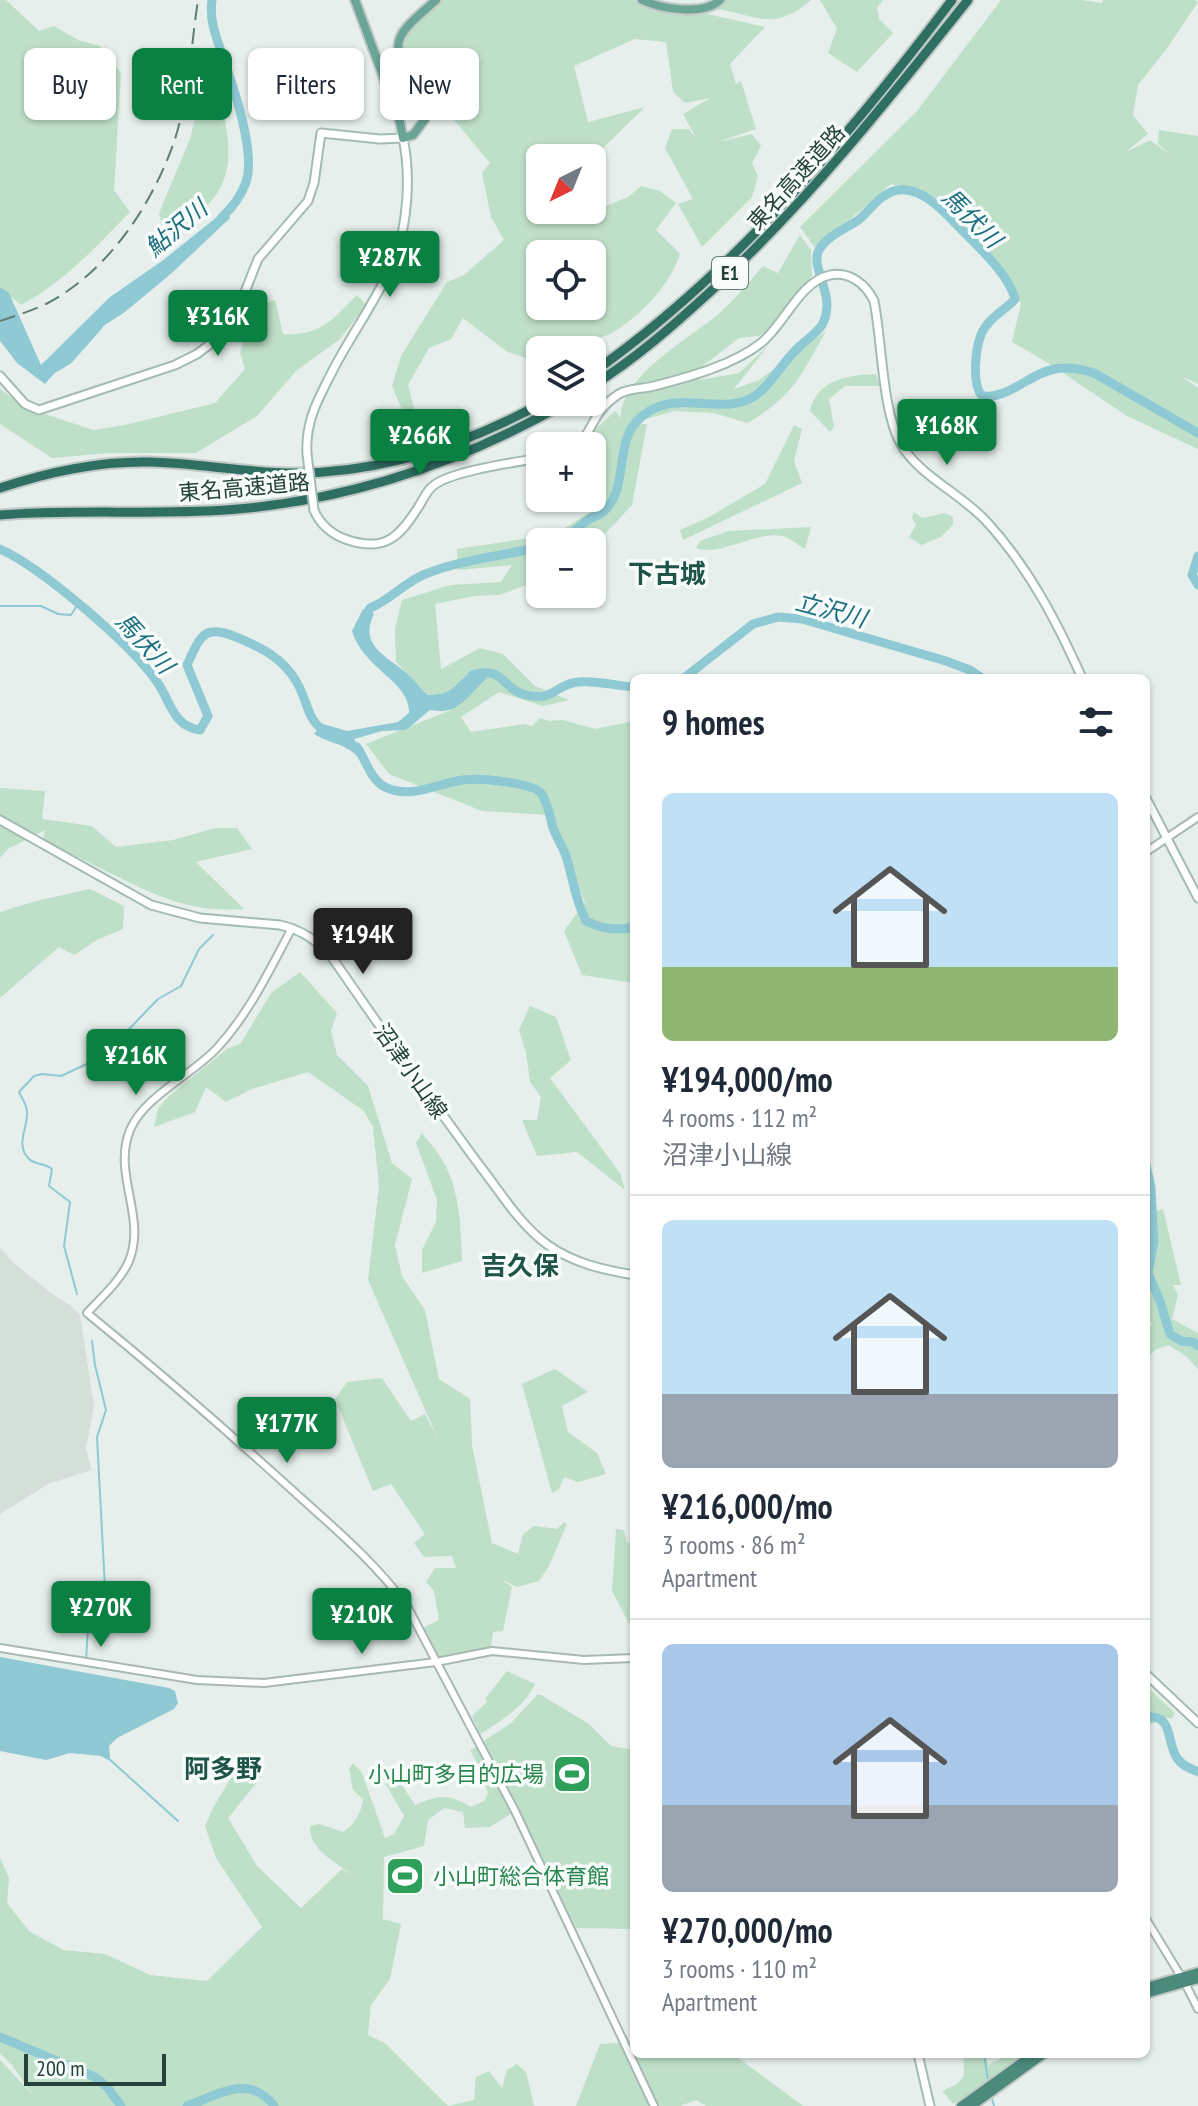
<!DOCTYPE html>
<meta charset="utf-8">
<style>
body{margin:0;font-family:"PT Sans Narrow","Noto Sans JP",sans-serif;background:#f6f6f7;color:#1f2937;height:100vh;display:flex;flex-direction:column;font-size:30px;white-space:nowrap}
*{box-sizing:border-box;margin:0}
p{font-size:26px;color:#747a83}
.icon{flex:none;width:44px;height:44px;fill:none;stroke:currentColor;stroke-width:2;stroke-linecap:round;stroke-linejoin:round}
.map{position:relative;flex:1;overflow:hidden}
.sheet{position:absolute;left:630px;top:674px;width:520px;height:1384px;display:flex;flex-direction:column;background:#fff;border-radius:12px;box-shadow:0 2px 6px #0004}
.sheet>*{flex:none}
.top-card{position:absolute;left:24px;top:48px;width:486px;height:72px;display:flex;gap:16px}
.needle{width:52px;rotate:223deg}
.tools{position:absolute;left:526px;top:144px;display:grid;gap:16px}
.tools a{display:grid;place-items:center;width:80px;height:80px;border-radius:12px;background:#fff;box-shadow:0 2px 6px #0004;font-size:40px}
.scale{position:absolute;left:24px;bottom:20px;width:142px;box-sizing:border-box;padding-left:8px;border:4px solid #24423a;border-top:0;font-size:22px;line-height:28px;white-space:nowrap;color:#24423a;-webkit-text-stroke:6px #f7fbf9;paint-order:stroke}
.price{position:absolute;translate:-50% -68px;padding:0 18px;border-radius:8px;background:#0b8043;color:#fff;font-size:26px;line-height:52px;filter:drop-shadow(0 2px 4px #0008)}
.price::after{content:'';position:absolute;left:50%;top:48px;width:24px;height:18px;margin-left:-12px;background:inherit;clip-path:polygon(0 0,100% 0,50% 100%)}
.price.selected{background:#222;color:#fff}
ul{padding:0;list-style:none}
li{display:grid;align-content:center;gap:16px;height:424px;padding:0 32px}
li+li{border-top:2px solid #e0e1e3}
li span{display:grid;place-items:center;height:248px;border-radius:12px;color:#555}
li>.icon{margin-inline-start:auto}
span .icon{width:144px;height:144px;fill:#fffc;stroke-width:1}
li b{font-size:34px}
h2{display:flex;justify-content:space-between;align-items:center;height:96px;padding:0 32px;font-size:34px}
.chip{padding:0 28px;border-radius:12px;background:#fff;box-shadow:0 2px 6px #0004;font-size:28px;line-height:72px}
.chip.selected{background:#0b8043;color:#fff}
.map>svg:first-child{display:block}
.built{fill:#d4dfda}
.green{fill:#bfe0c8;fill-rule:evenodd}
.water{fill:#8ec9d4}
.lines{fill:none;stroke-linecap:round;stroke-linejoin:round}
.stream{stroke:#8ec9d4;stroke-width:2}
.river{stroke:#8ec9d4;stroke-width:9}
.tertiary-casing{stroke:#a8b8b2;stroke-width:10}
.secondary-casing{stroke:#a4bbb3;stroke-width:11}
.primary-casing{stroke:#c2cac8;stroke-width:12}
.trunk-casing{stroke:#c2cac8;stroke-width:12}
.motorway-casing{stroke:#c2cac8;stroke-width:13}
.tertiary{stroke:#fff;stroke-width:6}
.secondary{stroke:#fff;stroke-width:7}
.primary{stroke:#6aa596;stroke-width:8}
.trunk{stroke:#4c8a7c;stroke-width:8}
.motorway{stroke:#2f6f62;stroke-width:9}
.rail{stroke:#5f7d75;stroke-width:2;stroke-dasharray:16 8;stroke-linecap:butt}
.secondary-bridge-casing{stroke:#a4bbb3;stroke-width:11;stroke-linecap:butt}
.secondary-bridge{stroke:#fff;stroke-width:7}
.labels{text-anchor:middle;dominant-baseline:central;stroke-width:7;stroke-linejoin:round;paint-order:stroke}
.shield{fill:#f7fbf9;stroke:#637a73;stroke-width:2}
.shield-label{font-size:20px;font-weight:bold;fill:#24423a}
.street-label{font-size:22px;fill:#24423a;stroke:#f7fbf9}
.leisure-label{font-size:22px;fill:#27864d;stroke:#f7fbf9;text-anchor:end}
.water-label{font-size:24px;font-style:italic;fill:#1c6f80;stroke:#f7fbf9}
.quarter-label{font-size:26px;font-weight:bold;fill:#1f5548;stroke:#f7fbf9}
</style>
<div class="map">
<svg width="1198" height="2106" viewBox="0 0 1198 2106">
<rect width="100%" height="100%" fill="#e6efeb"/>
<!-- built -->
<path class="built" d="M0 1248 17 1266 51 1293 70 1305 80 1315 94 1406 86 1448 91 1470 48 1484 0 1514Z"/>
<!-- green -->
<path class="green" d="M0 0H6L39 31 54 26 78 40 100 46 121 73 114 190 130 212C97 246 63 283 21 305L0 288Z
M441 0H659V3L765 27 730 64 736 84 741 81 756 129 718 142 752 134 761 146 752 163 758 176 752 197 702 247 678 204 693 199 665 148 672 129H689L696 138 683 114 710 98 685 103 673 92 666 42 635 39 574 66 588 122 645 107 600 151 585 158H540V210H592V196L596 210 628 197 641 186 660 191 676 203 656 230 680 254C670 285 642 314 614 332 606 337 593 339 584 341L578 350H540V363L506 351 463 318 451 339 429 348 408 385 419 427 410 428 392 386 401 356 447 282 464 275 504 240 491 217 482 173 490 163 445 109 431 103 402 43 416 23ZM540 254H592V306H540Z
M720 0H811C775 31 760 17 718 9Z
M820 0H883L877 8 879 19 893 33 857 72 828 53 837 29Z
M1001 0H1081L1102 3 1103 0H1194L1198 2 1168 47 1138 85 1133 115 1148 134 1127 151 1150 140 1169 154 1158 144 1159 130 1198 136V384L1181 376 1198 388V449L1127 416 1045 361 1012 342 1021 303 937 198 891 184 816 249 800 227 917 111Z
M214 79C224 112 238 159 219 190 209 208 189 221 174 235L161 220 159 213 190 139 203 87 207 81Z
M800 235 811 250 812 276 776 324 759 336 739 338 700 368V380L739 373 768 346 734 389 759 380 826 331C800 377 795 394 748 423L713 413 674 411 629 424H647L632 505 592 548V542H540V580L499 595 475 596 435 604 441 669 480 648 503 654 535 686 569 700 543 706 499 692 461 717 471 732 524 724 532 726 540 718 549 721 563 720 595 729 634 721V983L582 975 564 931 585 902 568 866 549 815 482 811 389 774 366 744 451 710 426 693 396 662 395 629 402 600 450 585 501 582 512 565 458 570 457 549 555 534 595 509 585 498H592V446H578L615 411 621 418C619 378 688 339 716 316 733 302 748 283 763 266L778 273Z
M357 295 366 305 340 339 296 371 257 416 196 453H110L52 458 0 424V389L24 407 93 430 125 425 215 403 245 369 240 353 245 336 263 329 265 303 275 300 283 334C321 336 332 320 357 295Z
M876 374 880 386H845L829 399 834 427 830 432 810 411C817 379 849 375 876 374Z
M794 425 802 429 794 461 802 483 683 540 680 530 709 517 765 484Z
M914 512 922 518 945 513 953 517V525L941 537 921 545 909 537 916 525 912 518Z
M811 527 805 549C798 545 790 538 783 536 754 531 720 557 696 548L700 541 729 531Z
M0 788 45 791 42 819 92 826 116 847 173 840 215 828H237L252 849 196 862 244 909C185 913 151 893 100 868 81 858 62 851 43 840L45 830 8 849 0 858Z
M90 889 124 906 123 929 97 940 74 955 59 947 0 998V912L36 901Z
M300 972 337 1013 331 1030 337 1055 368 1086 392 1163 412 1179 395 1245 402 1276 425 1310 439 1379 470 1399 472 1445 492 1543 518 1554 523 1534 534 1526 557 1529 564 1522 567 1524 549 1566 539 1581 517 1587 501 1579 512 1587 503 1631 493 1632 491 1647 435 1660 423 1628 439 1620 434 1591 426 1582 435 1568H456L452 1556 424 1557 414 1543 425 1534 391 1484 373 1491 335 1399 347 1382 382 1378 411 1421 425 1414 438 1439 368 1280 379 1186 373 1127 364 1111 308 1072 252 1089 226 1102 206 1087 195 1112 154 1127 158 1108 169 1096 227 1049 241 1043 271 993Z
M530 1006 556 1017 571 1060 550 1078 620 1173 625 1190 577 1152 537 1156 522 1120H537L541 1097 530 1082 526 1053 519 1030Z
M422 1133C428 1141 436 1149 441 1158 460 1187 461 1228 462 1261L422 1273V1250L436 1222 437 1200 416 1143Z
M1163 1209 1181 1285H1173L1178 1295 1172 1319 1198 1333V1369L1186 1356 1168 1345 1155 1350 1146 1360V1323L1152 1326 1146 1307V1214Z
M555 1369 588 1392 562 1406 568 1432 597 1453 606 1474 578 1482 564 1477 559 1489 552 1493 522 1384Z
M616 1529 624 1530 627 1543 634 1542V1633L612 1591Z
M507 1671 535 1684C525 1706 500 1722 480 1734L472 1716 487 1702 485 1699Z
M1146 1686 1175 1713 1172 1719 1149 1713 1155 1723 1146 1725Z
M537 1695H541L589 1724 611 1746 634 1750V1929L576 1928 484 1741 511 1723Z
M480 1745 514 1812 490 1827 465 1828 463 1812 444 1808 428 1820 424 1846 384 1857 383 1919 401 1924 390 1979 371 2005 368 2035 385 2043 448 2106H0V2060L32 2094 12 2065 0 2053V1858L9 1878 7 1903 30 1932 64 1950 105 1954 150 1975 207 1981 262 1927 216 1858 205 1826 213 1808 235 1771 262 1776 228 1818 257 1866 301 1908 342 1869 353 1876C337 1862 309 1851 310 1826L319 1824 343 1832C355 1824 361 1813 363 1799L353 1790 349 1769 353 1763 362 1773 385 1838 394 1834 404 1816 381 1776 393 1772 415 1805C438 1795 448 1793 471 1807L484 1801 488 1794 485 1783 475 1780 482 1773 470 1750Z
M634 2042V2054H733L803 2106H706L696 2100 680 2106H576L600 2044Z
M963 2054H986L988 2065 1010 2054H1021L992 2080 953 2104 942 2091 957 2084 964 2076Z
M517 2064 526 2072 534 2106H448L474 2100 476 2077 489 2071 502 2088 507 2070Z"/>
<!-- water -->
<path class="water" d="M227 209 230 218 173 272 125 312 86 337 45 384 17 363 0 341V287L9 293 41 365 110 297 162 261Z
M363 609 374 614C357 648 392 658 411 677 417 683 422 690 428 695 459 695 454 679 478 669L487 678C467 696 459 716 430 710L406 730 382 731 354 739 364 754 358 757C345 743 330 744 314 734L323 724 347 731 398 722 409 713C411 682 363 669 352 631Z
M0 1657 169 1688 175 1691 178 1703 174 1709 117 1738 109 1746 110 1758 108 1760 101 1756 70 1753 46 1760 0 1751Z"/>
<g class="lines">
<!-- stream -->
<path class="stream" d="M0 606H41L58 614 71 615 78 604
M77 1294 64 1246 70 1202 49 1186 52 1169C45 1163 35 1165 29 1159 16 1146 26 1131 27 1116 28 1107 23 1100 19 1092L34 1076 42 1074 61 1076 89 1063 107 1052 158 999 181 986 199 949 213 935
M86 1660 90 1594 105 1588 97 1437 106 1410 95 1365 92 1341
M108 1758 178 1821
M984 2054 988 2081
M991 2095 994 2106"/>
<!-- river -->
<path class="river" d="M212 0C209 23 217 38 224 60 234 89 256 153 246 182 241 197 232 208 221 218
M53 369 68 360 99 325
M553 542C571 539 574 529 588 520 593 516 599 516 604 511 628 490 615 446 636 422 673 381 726 423 760 392 775 378 785 359 800 346 807 339 816 334 822 325 838 296 809 268 819 250 827 236 845 229 857 221 867 214 874 202 884 196 906 180 931 198 947 215 967 236 1008 271 1015 299 1006 309 994 315 986 326 975 340 971 383 982 396 1008 400 1030 373 1055 369 1068 366 1081 369 1094 373L1198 433
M0 549C41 567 132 645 157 682 171 701 172 726 200 730L208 716 187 665C200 638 202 623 236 637 260 647 282 657 296 681 309 702 305 719 327 733
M1198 556 1192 575 1198 585
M364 621 370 608C389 601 404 583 423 575 459 560 502 556 540 547
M472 675C505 665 502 690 526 695 555 702 555 684 578 682 596 680 616 686 634 687
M684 678 753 624 778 617 802 619 946 661 970 670 982 678
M357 747C366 760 370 779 385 787 411 800 438 783 463 780 478 778 531 782 541 793 548 802 550 818 553 828 557 838 562 846 566 856 573 878 575 900 586 921 601 929 617 931 634 927
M1146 1165 1151 1188 1154 1241 1148 1273 1160 1301 1170 1334 1181 1341 1193 1342 1198 1346
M1146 1717C1174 1714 1166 1742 1177 1758 1182 1766 1190 1768 1198 1772
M0 2037 95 2077 107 2087 121 2106
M187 2106C218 2095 250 2073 274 2106"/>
<defs>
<path id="tertiary" d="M1146 852 1198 817
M292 928C270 969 250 1012 218 1047 194 1074 144 1096 130 1130 112 1174 147 1217 129 1261 121 1280 101 1298 87 1313 157 1370 225 1429 291 1489 333 1527 374 1561 407 1606L515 1811 654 2106
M0 1648 197 1680 264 1683 436 1662 492 1651 584 1660 634 1658
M1146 1919 1185 1983 1198 2009"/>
<path id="secondary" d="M0 376 25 404 39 410 175 365 197 354 222 335 235 317 258 259 308 201 314 183 321 133 380 139 403 138C411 175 408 224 394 260 378 298 353 332 334 368 319 398 305 420 307 454
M578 446C595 426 594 410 619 394 628 388 643 389 654 386 689 377 733 365 761 343 785 324 799 282 830 275 849 271 866 284 874 301 882 340 882 412 901 444 918 475 963 495 987 522 1029 568 1057 622 1082 678
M314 510C319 523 331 534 345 539 384 553 399 538 419 506 423 500 427 490 433 486 450 471 517 462 540 458
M1146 798 1198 898
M0 820 151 905 200 918 280 925C302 930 316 940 331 956 380 1027 429 1097 480 1166 501 1193 520 1225 548 1245 573 1263 604 1270 634 1275
M1146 1674 1198 1723
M918 2054 930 2106"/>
<path id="primary" d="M355 0 400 122 403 138 413 135 425 119C423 108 417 99 413 89 387 38 396 36 436 0
M642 0C661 9 704 16 720 0"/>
<path id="trunk" d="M1146 1987 1198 1972
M1146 1994 1198 1979
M961 2106 1033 2054
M972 2106 1044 2054"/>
<path id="motorway" d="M592 373C732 275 850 135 952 0
M592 386C635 359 673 326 711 291 806 203 887 102 968 0
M0 488C48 472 98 461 149 462 198 463 246 473 295 473 384 473 467 444 544 402
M0 515C75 509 151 515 226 510 349 501 461 463 567 402"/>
</defs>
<!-- tertiary casing -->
<use href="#tertiary" class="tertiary-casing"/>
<!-- secondary casing -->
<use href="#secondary" class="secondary-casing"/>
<!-- primary casing -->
<use href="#primary" class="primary-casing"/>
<!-- trunk casing -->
<use href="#trunk" class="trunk-casing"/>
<!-- motorway casing -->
<use href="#motorway" class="motorway-casing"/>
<!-- tertiary -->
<use href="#tertiary" class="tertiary"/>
<!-- secondary -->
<use href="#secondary" class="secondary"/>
<!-- primary -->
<use href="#primary" class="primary"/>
<!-- trunk -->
<use href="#trunk" class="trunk"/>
<!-- motorway -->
<use href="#motorway" class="motorway"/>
<!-- rail -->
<path class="rail" d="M0 321C15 316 31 311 46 304 108 272 153 204 175 139 189 94 191 46 198 0"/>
<defs>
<path id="secondary-bridge" d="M307 454 314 510"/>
</defs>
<!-- secondary-bridge casing -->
<use href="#secondary-bridge" class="secondary-bridge-casing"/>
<!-- secondary-bridge -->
<use href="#secondary-bridge" class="secondary-bridge"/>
</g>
<!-- icons -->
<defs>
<symbol id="stadium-square" viewBox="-11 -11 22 22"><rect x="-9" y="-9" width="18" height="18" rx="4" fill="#2e9e5b" stroke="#f7fbf9"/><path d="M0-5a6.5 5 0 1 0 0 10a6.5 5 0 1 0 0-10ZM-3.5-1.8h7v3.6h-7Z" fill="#fff"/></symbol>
</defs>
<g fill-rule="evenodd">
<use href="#stadium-square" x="550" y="1752" width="44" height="44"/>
<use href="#stadium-square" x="383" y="1854" width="44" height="44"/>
</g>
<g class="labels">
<!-- shield labels -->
<rect class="shield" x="712" y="257" width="36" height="32" rx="6"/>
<g class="shield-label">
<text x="730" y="273">E1</text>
</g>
<!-- street labels -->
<g class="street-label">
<text transform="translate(796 177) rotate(-48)">東名高速道路</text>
<text transform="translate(244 487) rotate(-5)">東名高速道路</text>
<text transform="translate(411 1071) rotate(55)">沼津小山線</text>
</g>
<!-- leisure labels -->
<g class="leisure-label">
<text x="544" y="1774">小山町多目的広場</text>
<text x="433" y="1876" text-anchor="start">小山町総合体育館</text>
</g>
<!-- water labels -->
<g class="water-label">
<text transform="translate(972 218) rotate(45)">馬伏川</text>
<text transform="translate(176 228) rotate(-40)">鮎沢川</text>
<text transform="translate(831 610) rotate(15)">立沢川</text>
<text transform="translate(145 643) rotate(48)">馬伏川</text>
</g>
<!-- quarter labels -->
<g class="quarter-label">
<text x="667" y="573">下古城</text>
<text x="520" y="1265">吉久保</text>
<text x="223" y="1768">阿多野</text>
</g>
</g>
</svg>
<div class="tools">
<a><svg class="needle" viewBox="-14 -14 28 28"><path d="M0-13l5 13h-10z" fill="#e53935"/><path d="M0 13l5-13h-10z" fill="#747a83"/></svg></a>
<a><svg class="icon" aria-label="locate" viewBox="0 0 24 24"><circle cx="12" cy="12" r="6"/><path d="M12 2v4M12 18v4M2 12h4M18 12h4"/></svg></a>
<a><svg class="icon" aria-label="layers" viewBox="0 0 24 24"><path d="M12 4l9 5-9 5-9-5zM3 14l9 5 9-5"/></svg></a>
<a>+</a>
<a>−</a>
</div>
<div class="scale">200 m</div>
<b class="price" style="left:390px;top:299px">¥287K</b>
<b class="price" style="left:218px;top:358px">¥316K</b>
<b class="price" style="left:947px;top:467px">¥168K</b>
<b class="price" style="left:420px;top:477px">¥266K</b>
<b class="price selected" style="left:363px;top:976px">¥194K</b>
<b class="price" style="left:136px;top:1097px">¥216K</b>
<b class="price" style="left:287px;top:1465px">¥177K</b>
<b class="price" style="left:101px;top:1649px">¥270K</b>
<b class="price" style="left:362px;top:1656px">¥210K</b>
<div class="top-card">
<a class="chip">Buy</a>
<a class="chip selected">Rent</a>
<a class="chip">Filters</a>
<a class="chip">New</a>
</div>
<section class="sheet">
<h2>9 homes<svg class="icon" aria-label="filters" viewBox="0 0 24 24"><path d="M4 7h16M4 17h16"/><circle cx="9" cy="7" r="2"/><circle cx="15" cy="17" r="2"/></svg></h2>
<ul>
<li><span style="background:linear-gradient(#bfe0f5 70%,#8fb573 0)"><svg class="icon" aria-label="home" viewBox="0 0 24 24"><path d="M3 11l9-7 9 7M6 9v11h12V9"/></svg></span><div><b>¥194,000/mo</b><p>4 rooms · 112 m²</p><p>沼津小山線</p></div></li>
<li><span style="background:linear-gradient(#bfe0f5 70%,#9aa5b1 0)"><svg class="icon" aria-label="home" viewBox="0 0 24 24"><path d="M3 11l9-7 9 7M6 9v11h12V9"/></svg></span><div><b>¥216,000/mo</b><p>3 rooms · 86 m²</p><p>Apartment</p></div></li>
<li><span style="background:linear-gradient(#a9c7e8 65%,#9aa5b1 0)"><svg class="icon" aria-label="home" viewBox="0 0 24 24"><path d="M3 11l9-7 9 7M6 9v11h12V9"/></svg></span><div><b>¥270,000/mo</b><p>3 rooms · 110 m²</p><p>Apartment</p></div></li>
</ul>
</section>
</div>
